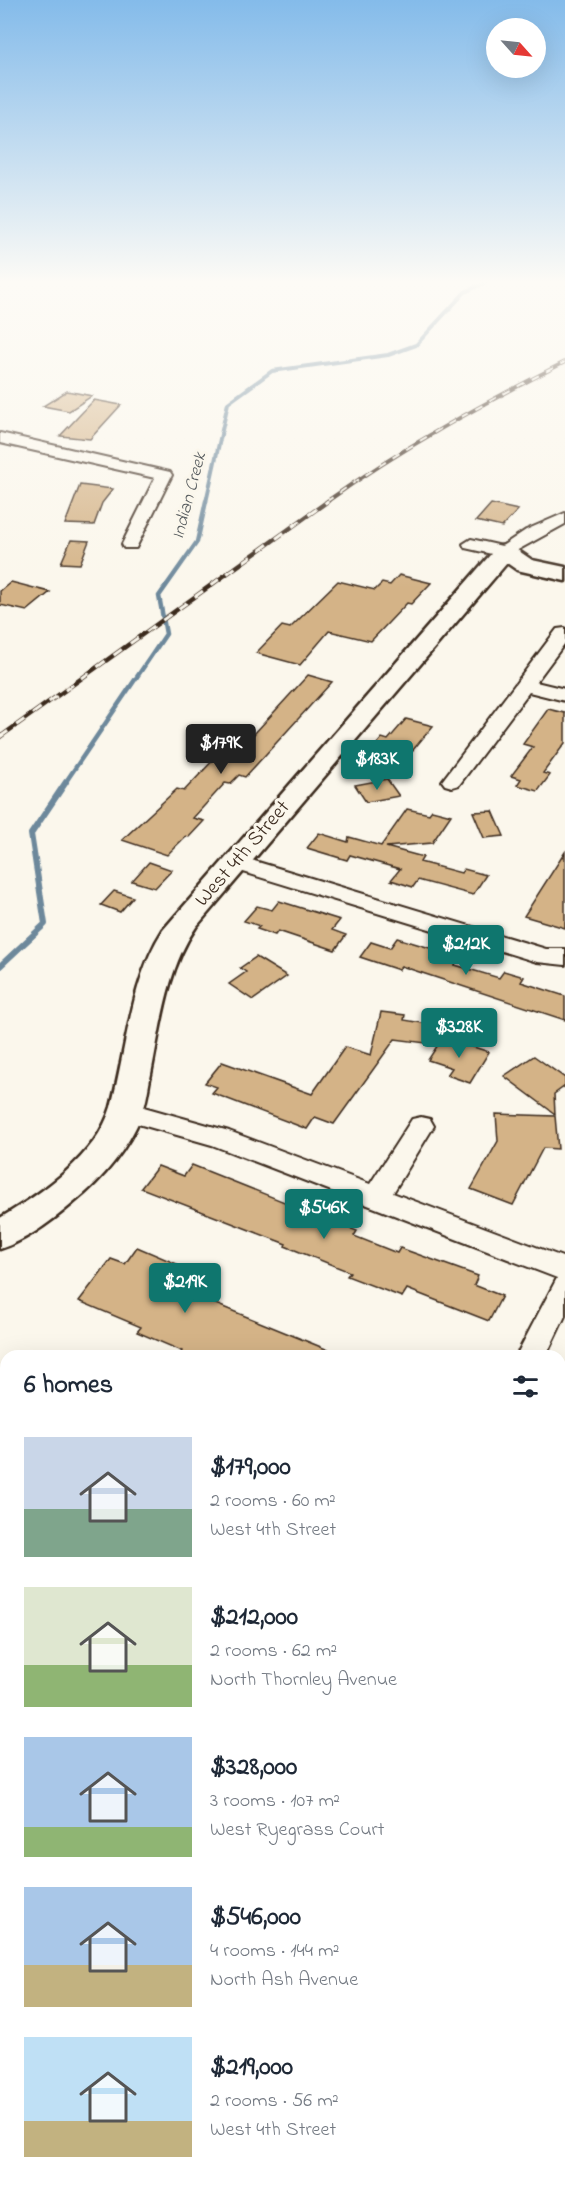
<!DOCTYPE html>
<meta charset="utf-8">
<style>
body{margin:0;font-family:"Indie Flower",sans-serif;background:#f6f6f7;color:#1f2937;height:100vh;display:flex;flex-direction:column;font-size:22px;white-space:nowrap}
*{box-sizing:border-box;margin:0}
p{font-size:20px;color:#747a83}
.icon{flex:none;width:33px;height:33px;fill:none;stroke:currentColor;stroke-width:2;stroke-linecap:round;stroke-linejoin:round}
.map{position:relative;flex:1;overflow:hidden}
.panel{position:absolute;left:0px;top:1350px;width:566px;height:836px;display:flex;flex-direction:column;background:#fff;border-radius:18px 18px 0 0;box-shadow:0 6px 24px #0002}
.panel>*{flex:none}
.needle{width:39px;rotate:117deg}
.tools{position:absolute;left:486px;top:18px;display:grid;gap:12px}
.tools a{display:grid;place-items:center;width:60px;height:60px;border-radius:50%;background:#fff;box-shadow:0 6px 24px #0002;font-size:30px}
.price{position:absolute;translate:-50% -51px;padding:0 14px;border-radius:6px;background:#0f766e;color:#fff;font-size:20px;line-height:39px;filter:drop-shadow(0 2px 3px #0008)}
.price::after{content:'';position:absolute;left:50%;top:36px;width:18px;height:14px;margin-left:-9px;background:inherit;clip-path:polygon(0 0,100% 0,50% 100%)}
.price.active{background:#222;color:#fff}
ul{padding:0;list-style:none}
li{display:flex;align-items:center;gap:18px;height:150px;padding:0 24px}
li span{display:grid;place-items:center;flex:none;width:168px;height:120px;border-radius:0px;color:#555}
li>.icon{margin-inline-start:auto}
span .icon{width:72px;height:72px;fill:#fffc;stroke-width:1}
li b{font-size:26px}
h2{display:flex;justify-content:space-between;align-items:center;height:72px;padding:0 24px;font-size:26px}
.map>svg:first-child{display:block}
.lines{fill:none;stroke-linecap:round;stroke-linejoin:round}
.stream-far2{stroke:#6d889b;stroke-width:4}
.stream-far1{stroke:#6d889b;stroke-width:4.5}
.stream{stroke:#6d889b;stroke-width:6}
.building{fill:#d4b387;stroke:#3b2a1e;stroke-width:1.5}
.street-casing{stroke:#3b2a1e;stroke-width:4}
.secondary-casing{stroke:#3b2a1e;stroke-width:5}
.street{fill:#fbf7ec;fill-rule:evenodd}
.secondary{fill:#fbf7ec;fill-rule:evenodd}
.rail-far1-casing{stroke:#3b2a1e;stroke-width:4}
.rail-casing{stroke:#3b2a1e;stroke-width:4.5}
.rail-far1{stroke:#fbf7ec;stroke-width:2;stroke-dasharray:8;stroke-linecap:butt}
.rail{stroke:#fbf7ec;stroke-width:3;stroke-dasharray:10;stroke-linecap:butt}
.labels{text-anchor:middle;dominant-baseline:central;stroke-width:6;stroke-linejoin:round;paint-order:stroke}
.far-water-label{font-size:18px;font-style:italic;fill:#54595c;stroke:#fbf7ec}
.street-label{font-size:21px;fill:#3b2a1e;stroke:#fbf7ec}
</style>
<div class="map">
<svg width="565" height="2185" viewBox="0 0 565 2185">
<rect width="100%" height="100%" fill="#fbf7ec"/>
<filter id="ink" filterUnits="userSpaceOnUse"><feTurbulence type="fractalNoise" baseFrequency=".0167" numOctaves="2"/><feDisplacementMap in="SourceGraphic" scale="12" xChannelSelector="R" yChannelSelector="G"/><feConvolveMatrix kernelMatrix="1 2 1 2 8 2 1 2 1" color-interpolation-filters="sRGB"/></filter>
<g filter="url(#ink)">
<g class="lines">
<!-- stream-far2 -->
<path class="stream-far2" d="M206 502 228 403 272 371 388 355 416 345 465 292 486 282"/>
<!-- stream-far1 -->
<path class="stream-far1" d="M65 783 166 634 159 596 197 542 206 501"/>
<!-- stream -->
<path class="stream" d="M0 966 45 924 31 834 66 782"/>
</g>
<!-- building -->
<path class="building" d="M67 391 92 396 69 411 43 406Z
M94 400 121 405 90 439 60 436Z
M80 485 113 489 102 503 94 525 65 524Z
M491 504 518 510 502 527 476 521Z
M71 540 89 541 80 564 61 563Z
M399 575 431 583 411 604 407 603 371 641 329 631 300 665 256 653 282 626 290 628 338 581 375 590 382 583 390 585Z
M11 582 50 592 27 611 0 605V591Z
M308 675 332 682 245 777 239 775 230 784 225 783 193 818 204 821 189 837 186 836 167 855 122 840 177 789 184 791 219 754 232 758Z
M548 709 565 713V743L543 773 550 775 538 791 517 785 521 779 511 776 533 747 523 744Z
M406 719 433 726 398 768 364 759 382 738 388 740Z
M387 779 399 796 366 802 355 785Z
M407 809 429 814 432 810 451 815 432 843 386 847 423 857 420 862 461 873 464 869 486 875 473 895 418 880 413 887 391 880 400 869 350 855 347 860 307 848 319 833 348 842 349 837 381 846Z
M493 811 504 836 484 838 473 812Z
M565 852V928L524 916Z
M149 862 172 870 155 888 132 881Z
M114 891 133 897 120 912 101 905Z
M279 901 340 920 332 930 346 935 335 950 278 931 275 935 257 929 260 926 244 921 257 906 272 910Z
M397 938 460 957 455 965 499 978 504 971 524 977 521 982 565 996V1020L401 966 399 970 360 957 371 942 390 948Z
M256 957 287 976 253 1000 229 984 246 972 240 968Z
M381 1012 405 1015 404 1020 429 1024 426 1043 395 1039 334 1124 315 1117 307 1129 212 1093 217 1087 205 1083 222 1062 312 1094 345 1047 371 1055Z
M443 1037 489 1052 470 1083 447 1075 452 1068 428 1060Z
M534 1056 565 1078V1086L554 1094 555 1114 504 1076Z
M496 1114 555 1116 558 1149 543 1148 513 1205 471 1189 498 1141Z
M192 1165 357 1231 354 1236 397 1253 400 1248 478 1276 474 1285 502 1296 489 1321 407 1289 402 1297 347 1276 350 1272 285 1246 286 1244 141 1188 158 1166 184 1176Z
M137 1247 177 1264 164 1283 343 1356H178L182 1351 137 1332 141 1327 79 1301 111 1259 125 1264Z"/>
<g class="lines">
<defs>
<path id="street" d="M0 433 170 472 172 475 136 548H124L122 544 155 478 0 443Z
M565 513V524L505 557 465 548 463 544 471 539 502 546 526 530Z
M565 628V643L536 682 565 689V701L529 692 459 785 452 787 445 785 442 781 445 777 557 629Z
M235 855 546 949H565V965L537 962 227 867 224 862 227 857Z
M126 1102 229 1131 370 1184 412 1119 421 1117 430 1119 434 1126 393 1193 565 1258V1316L546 1356H516L557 1278 212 1145 117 1118 113 1111 117 1104Z
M0 1437 6 1440V1468L0 1465Z
M560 2167 565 2170V2185H522L520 2180H560Z
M163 2180H206L204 2185H161Z"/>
<path id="secondary" d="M505 545 513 547 532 560 565 567V581L517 570 507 563 196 927C167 969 161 1024 151 1074 148 1087 147 1101 142 1114 127 1150 103 1179 73 1203 52 1221 27 1240 0 1249V1218C42 1193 96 1157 111 1107 126 1051 131 979 163 930L497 547Z"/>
</defs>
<!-- street casing -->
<use href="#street" class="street-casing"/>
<!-- secondary casing -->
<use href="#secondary" class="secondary-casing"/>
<!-- street -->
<use href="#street" class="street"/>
<!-- secondary -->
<use href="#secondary" class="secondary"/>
<defs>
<path id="rail-far1" d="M326 502C402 448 482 404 565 362"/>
<path id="rail" d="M0 737 328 501"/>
</defs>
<!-- rail-far1 casing -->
<use href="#rail-far1" class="rail-far1-casing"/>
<!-- rail casing -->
<use href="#rail" class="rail-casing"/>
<!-- rail-far1 -->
<use href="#rail-far1" class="rail-far1"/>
<!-- rail -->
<use href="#rail" class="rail"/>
</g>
</g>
<!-- sky -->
<linearGradient id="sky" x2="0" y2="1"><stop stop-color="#84bbea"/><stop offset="0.48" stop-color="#fdfbf6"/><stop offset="1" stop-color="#fdfbf6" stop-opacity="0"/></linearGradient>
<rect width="565" height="588" fill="url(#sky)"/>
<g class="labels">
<!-- far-water labels -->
<g class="far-water-label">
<text transform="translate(190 496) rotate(-75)">Indian Creek</text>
</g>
<!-- street labels -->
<g class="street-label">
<text transform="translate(243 854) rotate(-49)">West 4th Street</text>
</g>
</g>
</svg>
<div class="tools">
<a><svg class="needle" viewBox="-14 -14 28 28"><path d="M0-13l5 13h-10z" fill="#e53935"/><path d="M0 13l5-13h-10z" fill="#747a83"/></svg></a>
</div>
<b class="price active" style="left:221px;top:775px">$179K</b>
<b class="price" style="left:377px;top:791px">$183K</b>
<b class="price" style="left:466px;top:976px">$212K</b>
<b class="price" style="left:459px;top:1059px">$328K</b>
<b class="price" style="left:324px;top:1240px">$546K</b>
<b class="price" style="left:185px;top:1314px">$219K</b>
<section class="panel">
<h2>6 homes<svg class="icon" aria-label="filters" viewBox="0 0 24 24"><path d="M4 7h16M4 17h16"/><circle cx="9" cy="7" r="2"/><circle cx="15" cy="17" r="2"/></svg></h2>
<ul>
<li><span style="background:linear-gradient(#c9d6e8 60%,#7fa58c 0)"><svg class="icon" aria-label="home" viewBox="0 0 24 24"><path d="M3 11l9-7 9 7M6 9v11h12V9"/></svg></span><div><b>$179,000</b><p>2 rooms · 60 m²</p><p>West 4th Street</p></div></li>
<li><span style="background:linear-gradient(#dfe7d0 65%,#8fb573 0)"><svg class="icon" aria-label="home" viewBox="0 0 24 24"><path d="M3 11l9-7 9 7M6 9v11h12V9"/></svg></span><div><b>$212,000</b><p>2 rooms · 62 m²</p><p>North Thornley Avenue</p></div></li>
<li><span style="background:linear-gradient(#a9c7e8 75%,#8fb573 0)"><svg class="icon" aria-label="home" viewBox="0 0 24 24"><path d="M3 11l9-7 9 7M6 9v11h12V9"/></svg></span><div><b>$328,000</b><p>3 rooms · 107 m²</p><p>West Ryegrass Court</p></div></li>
<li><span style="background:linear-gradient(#a9c7e8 65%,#c2b280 0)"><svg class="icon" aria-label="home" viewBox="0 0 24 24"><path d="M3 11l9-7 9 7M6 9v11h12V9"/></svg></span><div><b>$546,000</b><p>4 rooms · 144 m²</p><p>North Ash Avenue</p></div></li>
<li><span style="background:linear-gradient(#bfe0f5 70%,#c2b280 0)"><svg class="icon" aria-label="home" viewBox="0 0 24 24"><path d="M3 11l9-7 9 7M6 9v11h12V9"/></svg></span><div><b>$219,000</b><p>2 rooms · 56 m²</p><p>West 4th Street</p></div></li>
</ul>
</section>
</div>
